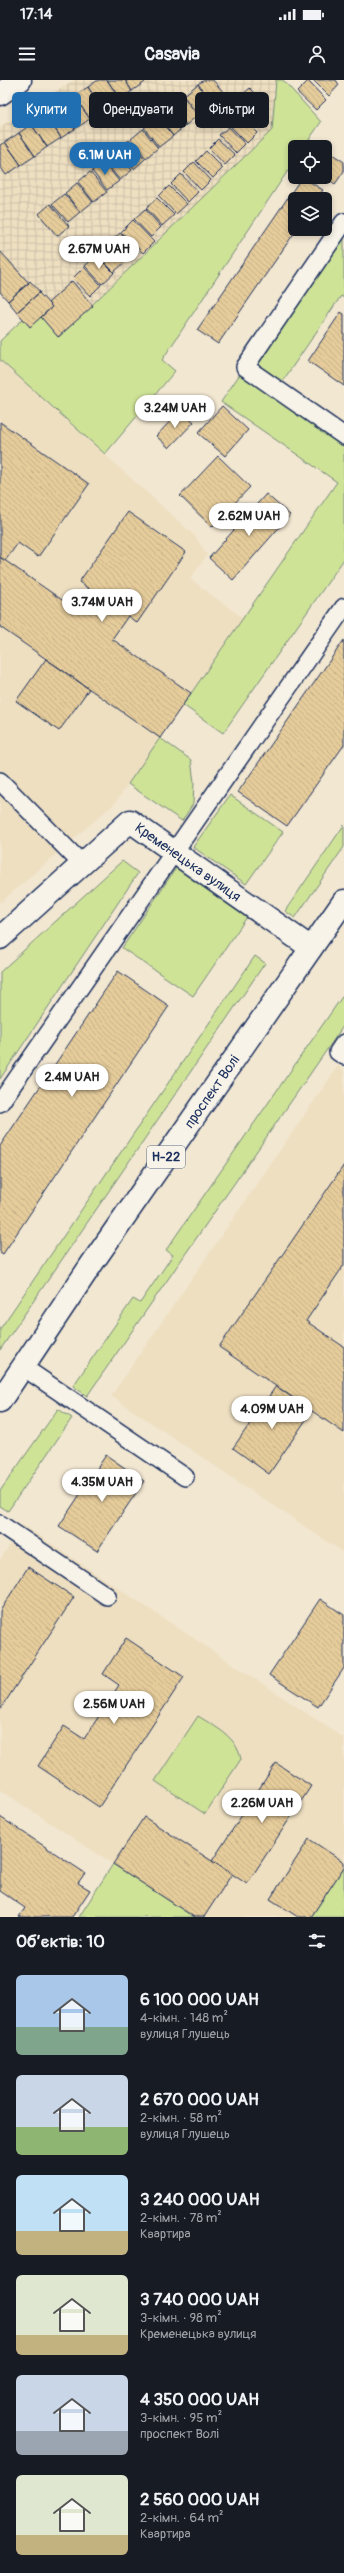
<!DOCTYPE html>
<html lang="uk">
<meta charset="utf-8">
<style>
body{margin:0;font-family:Pangolin,sans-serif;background:#242831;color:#f1f3f6;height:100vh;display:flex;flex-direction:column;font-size:15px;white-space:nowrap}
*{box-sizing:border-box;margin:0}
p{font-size:13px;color:#9ea1a6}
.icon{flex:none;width:22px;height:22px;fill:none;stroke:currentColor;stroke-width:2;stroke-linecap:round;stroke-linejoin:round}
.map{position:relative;height:1837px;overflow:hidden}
.details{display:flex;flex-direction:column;background:#171b24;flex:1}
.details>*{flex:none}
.banner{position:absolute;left:12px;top:12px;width:320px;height:36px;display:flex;gap:8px}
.buttons{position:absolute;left:288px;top:60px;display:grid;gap:8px}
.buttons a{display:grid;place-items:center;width:44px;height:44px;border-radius:6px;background:#171b24;box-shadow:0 2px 6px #0003;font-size:20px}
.price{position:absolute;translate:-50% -34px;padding:0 9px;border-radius:14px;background:#fff;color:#222;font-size:13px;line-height:26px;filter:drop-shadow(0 1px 2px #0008)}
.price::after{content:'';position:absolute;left:50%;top:24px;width:12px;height:9px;margin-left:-6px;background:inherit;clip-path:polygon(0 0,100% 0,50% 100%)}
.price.active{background:#1f6fb2;color:#fff}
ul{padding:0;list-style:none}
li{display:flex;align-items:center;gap:12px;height:100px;padding:0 16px}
li span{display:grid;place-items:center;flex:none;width:112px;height:80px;border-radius:6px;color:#555}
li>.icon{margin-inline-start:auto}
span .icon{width:48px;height:48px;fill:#fffc;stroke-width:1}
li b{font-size:17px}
h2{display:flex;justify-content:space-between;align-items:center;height:48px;padding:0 16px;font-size:17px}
.chip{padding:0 14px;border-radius:6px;background:#171b24;box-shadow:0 2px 6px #0003;font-size:14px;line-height:36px}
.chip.active{background:#1f6fb2;color:#fff}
.status{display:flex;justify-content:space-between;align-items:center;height:28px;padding:0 20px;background:#171b24;direction:ltr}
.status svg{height:11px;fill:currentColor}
header{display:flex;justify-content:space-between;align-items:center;height:52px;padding:0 16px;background:#171b24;font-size:18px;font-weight:800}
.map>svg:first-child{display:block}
.built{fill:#eedfc1}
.industrial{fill:url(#industrial-grid)}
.green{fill:#cfe397;stroke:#75897a}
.building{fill:url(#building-back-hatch);stroke:#1b2f5e}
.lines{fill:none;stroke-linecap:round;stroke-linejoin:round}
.service-casing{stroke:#1b2f5e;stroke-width:20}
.minor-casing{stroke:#1b2f5e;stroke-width:25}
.tertiary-casing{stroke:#1b2f5e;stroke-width:25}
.primary-casing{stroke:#1b2f5e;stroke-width:25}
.service{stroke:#f7f3e8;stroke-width:17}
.minor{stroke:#f7f3e8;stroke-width:22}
.tertiary{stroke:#f7f3e8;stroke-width:22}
.primary{stroke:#f7f3e8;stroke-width:22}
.labels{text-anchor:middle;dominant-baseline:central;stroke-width:4;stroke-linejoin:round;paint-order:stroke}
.shield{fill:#f7f3e8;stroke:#5d6a87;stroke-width:1}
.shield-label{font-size:13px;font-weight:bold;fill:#1b2f5e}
.street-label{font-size:14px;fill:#1b2f5e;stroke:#f7f3e8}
</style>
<div class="status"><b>17:14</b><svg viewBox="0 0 49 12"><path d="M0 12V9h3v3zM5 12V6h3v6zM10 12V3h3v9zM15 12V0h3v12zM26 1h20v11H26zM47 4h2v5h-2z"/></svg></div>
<header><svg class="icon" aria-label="menu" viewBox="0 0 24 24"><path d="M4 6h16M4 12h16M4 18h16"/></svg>Casavia<svg class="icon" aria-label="person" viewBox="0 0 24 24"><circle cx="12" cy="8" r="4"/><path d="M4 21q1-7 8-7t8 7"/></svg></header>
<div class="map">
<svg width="344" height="1837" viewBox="0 0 344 1837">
<defs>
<pattern id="industrial-grid" width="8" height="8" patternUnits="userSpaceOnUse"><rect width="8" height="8" fill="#eedfc1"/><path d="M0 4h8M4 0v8" fill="none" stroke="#ccc0a8"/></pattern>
<pattern id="building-back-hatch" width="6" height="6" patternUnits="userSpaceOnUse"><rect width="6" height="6" fill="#e6cc9b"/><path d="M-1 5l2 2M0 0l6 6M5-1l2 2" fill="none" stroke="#c5b088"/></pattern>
</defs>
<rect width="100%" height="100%" fill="#f2e7d1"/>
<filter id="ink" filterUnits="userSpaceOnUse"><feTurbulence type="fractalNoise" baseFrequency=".025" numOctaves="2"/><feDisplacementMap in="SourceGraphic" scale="8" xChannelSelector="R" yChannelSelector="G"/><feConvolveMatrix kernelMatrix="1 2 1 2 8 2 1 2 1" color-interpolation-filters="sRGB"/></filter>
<g filter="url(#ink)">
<!-- built -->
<path class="built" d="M0 280 195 456 207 475 190 499 243 538 115 723 0 823Z
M338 986 344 991V1473L111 1316Z
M23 1445 344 1658V1787L311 1837H194L0 1710V1480Z"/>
<!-- industrial -->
<path class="industrial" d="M74 0H276L272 50 58 257 30 247 0 212V47Z"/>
<!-- green -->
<path class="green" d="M276 0H283L321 42 304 67H295V80L162 280 175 291 105 374 0 280V261L23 239 41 237 59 257 272 50Z
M344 158V218L341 216 282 302 257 285Z
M240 294 344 366V479L223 653 183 625 337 402 221 322Z
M160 658 191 680 194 702 193 724 182 741 128 704Z
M230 715 283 752 246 804 193 767Z
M344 745V767L295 838 285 831Z
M122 781 138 793 0 999V892Z
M176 788 247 837 193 916 122 868Z
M255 876 265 883 0 1270V1249Z
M344 914V945L87 1316 73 1306 133 1219 140 1223 173 1175 166 1170Z
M58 1329 72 1338 8 1431 0 1426V1411Z
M198 1636C217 1648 236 1656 241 1679L205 1734 155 1701Z
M113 1784 194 1837H79Z
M344 1787V1837H311Z"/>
<!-- building -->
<path class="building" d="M98 0H107L120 19 103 30 88 7Z
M107 0H125L132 11 120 19Z
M125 0H144L145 2 132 11Z
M204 0H213L225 14 213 24 198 4Z
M313 0H336L339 5 329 16Z
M308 1 326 20 316 30 297 12Z
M198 4 213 24 198 35 183 16Z
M88 7 103 30 90 39 74 16Z
M250 8 267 25 256 35 239 18Z
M74 16 90 39 75 49 60 26Z
M183 16 198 35 186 45 171 26Z
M60 26 75 49 61 58 46 35Z
M171 26 186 45 173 56 158 37Z
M46 35 61 58 47 67 31 44Z
M158 37 173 56 159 67 144 48Z
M242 37 257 53 247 63 231 47Z
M31 44 47 67 35 76 19 53Z
M229 47 245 64 236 73 219 55Z
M143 49 158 68 146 78 131 59Z
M19 53 35 76 21 85 5 62Z
M218 59 235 75 225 85 209 68Z
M129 60 145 79 134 89 118 70Z
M5 62 21 85 6 95 0 86V65Z
M325 69 344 82V91L335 104 325 97Z
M116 71 132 90 120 100 104 81Z
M206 71 223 88 213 98 196 81Z
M103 81 119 101 107 110 92 91Z
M194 82 211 100 201 110 184 92Z
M90 92 107 112 94 122 78 102Z
M181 94 198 112 188 122 171 104Z
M302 97 323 110 317 119H295L297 149 218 264 197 250Z
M77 103 93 122 80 132 65 113Z
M169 106 187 124 176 134 159 116Z
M64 114 80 132 68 142 52 124Z
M157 118 174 135 162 146 146 128Z
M50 124 69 146 57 156 39 134Z
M145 129 161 147 151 157 134 139Z
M133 140 154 162 143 173 121 152Z
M120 153 137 170 126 180 109 163Z
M108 164 125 182 114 192 97 175Z
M0 171 29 203 8 221 0 212Z
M96 175 114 193 102 204 85 186Z
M84 187 101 205 90 216 73 198Z
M30 201 40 212 17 232 8 221Z
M72 201 93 226 58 257 41 237 52 227 48 223Z
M39 213 52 227 30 247 17 232Z
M341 232 344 234V306L308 281Z
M222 326 248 350 225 376 198 353Z
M181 330 194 342 169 368 156 356Z
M0 342 89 404 38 477 18 463 5 481 0 477Z
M218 376 250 407 212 447 180 416Z
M266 414 290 435 233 500 209 478Z
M128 432 186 472 137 543 128 536 112 559 191 613 160 658 0 547V477L78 531 92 511 79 502Z
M344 560V665L287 746 238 712Z
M46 579 89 609 59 651 16 621Z
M118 891 169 926 3 1174 0 1172V1066Z
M344 1085V1185L306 1241 344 1267V1353L219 1267Z
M276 1306 312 1331 269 1394 233 1368Z
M106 1375 144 1401 97 1471 59 1446Z
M28 1487 74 1517 0 1630V1531Z
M320 1519 344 1535V1588L318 1627 269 1595Z
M126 1558 184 1597 99 1727 38 1686 64 1646 84 1659 119 1605 103 1594Z
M276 1683 311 1706 247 1804 212 1781Z
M0 1737 85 1793 78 1803 90 1810 72 1837H19L25 1828 0 1811Z
M144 1737 232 1794 204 1837H194L113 1784Z
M309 1759 344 1782V1787L311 1837H298L270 1819Z"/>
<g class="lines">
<defs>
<path id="service" d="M344 142 245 287 344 356
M0 701 82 784
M344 963 338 972 344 976
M0 1023 344 527
M23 1287 185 1397
M0 1444 107 1516"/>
<g id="minor">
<path id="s1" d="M0 858 130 741 311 868"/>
</g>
<path id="tertiary" d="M0 14 20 0"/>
<g id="primary">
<path id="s2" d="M0 1321 93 1182 344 821"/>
</g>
</defs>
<!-- service casing -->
<use href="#service" class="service-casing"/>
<!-- minor casing -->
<use href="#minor" class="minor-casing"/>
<!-- tertiary casing -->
<use href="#tertiary" class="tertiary-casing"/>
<!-- primary casing -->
<use href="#primary" class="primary-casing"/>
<!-- service -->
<use href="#service" class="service"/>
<!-- minor -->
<use href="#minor" class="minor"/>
<!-- tertiary -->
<use href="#tertiary" class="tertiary"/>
<!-- primary -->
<use href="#primary" class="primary"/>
</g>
</g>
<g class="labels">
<!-- shield labels -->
<rect class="shield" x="147" y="1066" width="38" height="22" rx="3"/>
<g class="shield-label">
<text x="166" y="1077">Н-22</text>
</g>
<!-- street labels -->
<g class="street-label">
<text stroke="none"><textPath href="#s1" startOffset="246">Кременецька вулиця</textPath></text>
<text stroke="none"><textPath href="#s2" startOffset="375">проспект Волі</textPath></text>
</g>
</g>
</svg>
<div class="buttons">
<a><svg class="icon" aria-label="locate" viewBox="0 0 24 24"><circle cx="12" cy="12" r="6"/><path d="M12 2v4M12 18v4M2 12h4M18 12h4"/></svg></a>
<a><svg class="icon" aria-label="layers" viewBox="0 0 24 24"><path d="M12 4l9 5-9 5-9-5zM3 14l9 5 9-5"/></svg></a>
</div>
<b class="price active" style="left:105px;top:96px">6.1M UAH</b>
<b class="price" style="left:99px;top:190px">2.67M UAH</b>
<b class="price" style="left:175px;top:349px">3.24M UAH</b>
<b class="price" style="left:249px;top:457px">2.62M UAH</b>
<b class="price" style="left:102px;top:543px">3.74M UAH</b>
<b class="price" style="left:72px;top:1018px">2.4M UAH</b>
<b class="price" style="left:272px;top:1350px">4.09M UAH</b>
<b class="price" style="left:102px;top:1423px">4.35M UAH</b>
<b class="price" style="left:114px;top:1645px">2.56M UAH</b>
<b class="price" style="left:262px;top:1744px">2.26M UAH</b>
<div class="banner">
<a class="chip active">Купити</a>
<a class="chip">Орендувати</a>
<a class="chip">Фільтри</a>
</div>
</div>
<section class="details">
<h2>Об’єктів: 10<svg class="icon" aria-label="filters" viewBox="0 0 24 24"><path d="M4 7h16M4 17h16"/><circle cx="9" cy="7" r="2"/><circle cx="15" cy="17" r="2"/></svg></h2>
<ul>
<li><span style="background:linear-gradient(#a9c7e8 65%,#7fa58c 0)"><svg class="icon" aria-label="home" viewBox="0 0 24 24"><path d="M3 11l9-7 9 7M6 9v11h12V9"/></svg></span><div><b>6 100 000 UAH</b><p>4-кімн. · 148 m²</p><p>вулиця Глушець</p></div></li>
<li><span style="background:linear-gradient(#c9d6e8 65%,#8fb573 0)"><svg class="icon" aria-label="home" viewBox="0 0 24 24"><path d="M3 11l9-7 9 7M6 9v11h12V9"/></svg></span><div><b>2 670 000 UAH</b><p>2-кімн. · 58 m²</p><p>вулиця Глушець</p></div></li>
<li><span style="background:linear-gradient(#bfe0f5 70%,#c2b280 0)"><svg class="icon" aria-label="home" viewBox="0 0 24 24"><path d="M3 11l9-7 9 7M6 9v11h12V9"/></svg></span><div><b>3 240 000 UAH</b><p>2-кімн. · 78 m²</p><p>Квартира</p></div></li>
<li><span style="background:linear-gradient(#dfe7d0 75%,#c2b280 0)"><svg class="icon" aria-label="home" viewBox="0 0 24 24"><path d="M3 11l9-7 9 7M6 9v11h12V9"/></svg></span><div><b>3 740 000 UAH</b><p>3-кімн. · 98 m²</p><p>Кременецька вулиця</p></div></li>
<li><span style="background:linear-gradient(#c9d6e8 70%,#9aa5b1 0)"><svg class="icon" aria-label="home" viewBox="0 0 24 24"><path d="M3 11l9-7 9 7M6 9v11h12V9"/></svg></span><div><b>4 350 000 UAH</b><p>3-кімн. · 95 m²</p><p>проспект Волі</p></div></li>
<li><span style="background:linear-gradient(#dfe7d0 75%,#c2b280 0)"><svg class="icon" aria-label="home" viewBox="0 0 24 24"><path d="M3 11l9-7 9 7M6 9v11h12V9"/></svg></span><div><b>2 560 000 UAH</b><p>2-кімн. · 64 m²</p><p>Квартира</p></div></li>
</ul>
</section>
